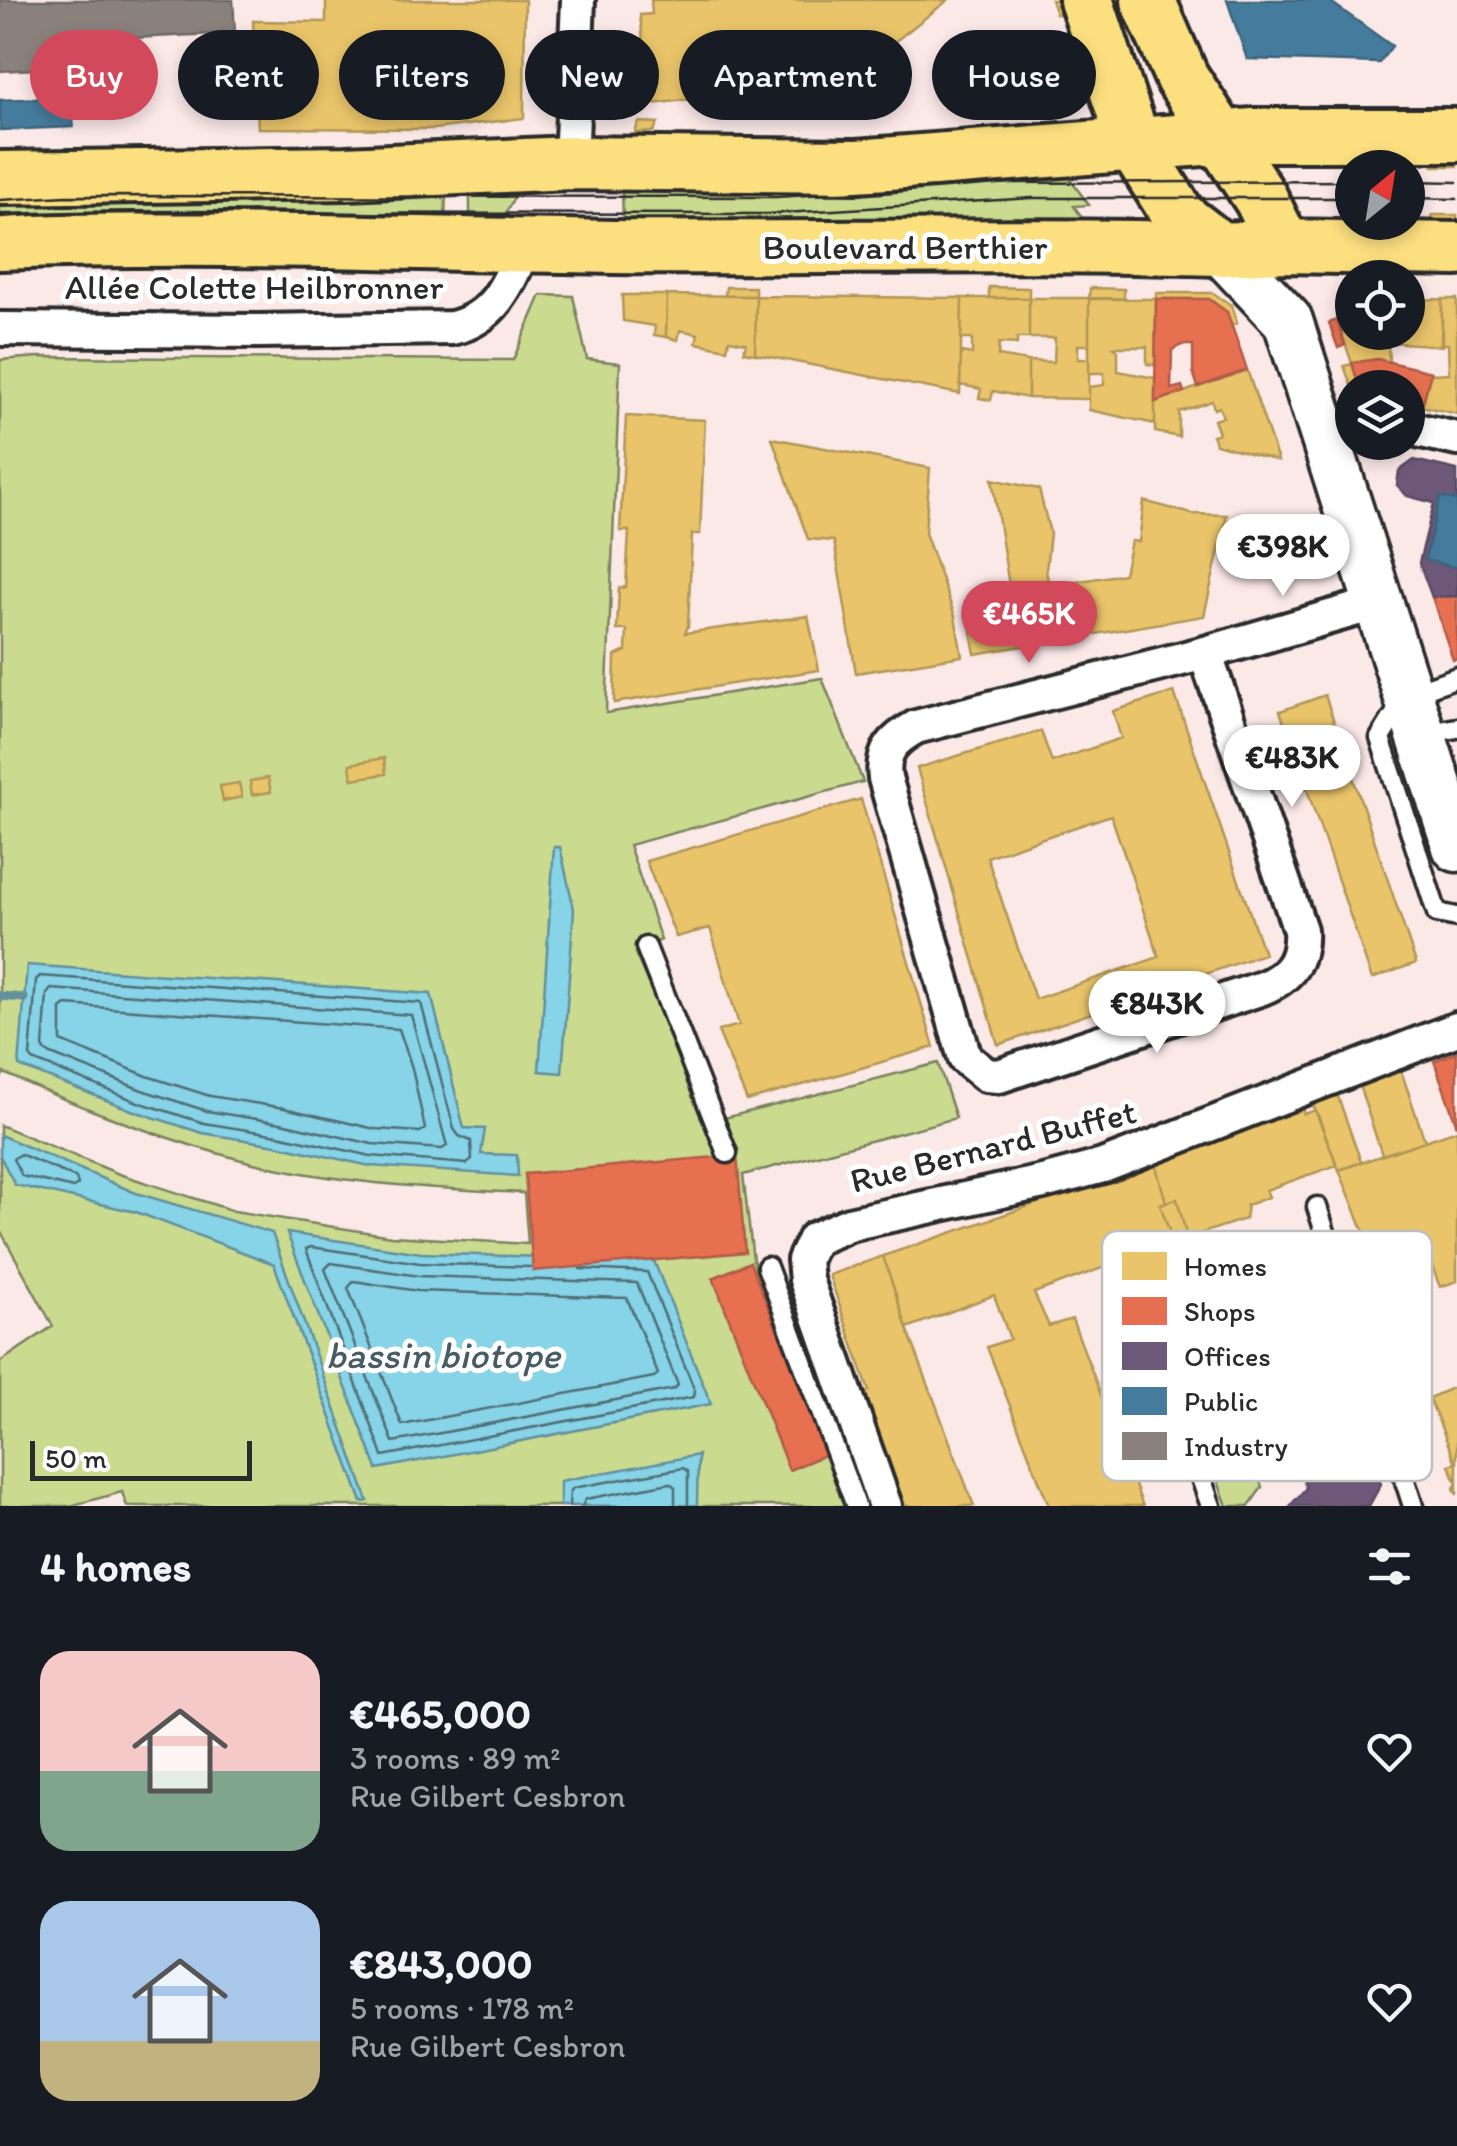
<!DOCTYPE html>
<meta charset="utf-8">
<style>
body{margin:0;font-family:Itim,sans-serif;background:#20242c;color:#f1f3f6;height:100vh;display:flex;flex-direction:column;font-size:38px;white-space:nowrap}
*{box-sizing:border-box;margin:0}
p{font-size:32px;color:#9ea1a6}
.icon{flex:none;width:55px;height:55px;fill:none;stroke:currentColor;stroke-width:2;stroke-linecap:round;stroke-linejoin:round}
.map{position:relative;height:1506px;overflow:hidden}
.side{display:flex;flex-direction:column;background:#171b24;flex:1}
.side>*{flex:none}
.banner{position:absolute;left:30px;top:30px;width:1398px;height:90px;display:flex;gap:20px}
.needle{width:65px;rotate:30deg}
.controls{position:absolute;left:1335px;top:150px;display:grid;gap:20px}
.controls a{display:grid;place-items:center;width:90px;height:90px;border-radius:50%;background:#171b24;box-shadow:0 5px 15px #0003;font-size:50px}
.scale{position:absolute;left:30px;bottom:25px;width:222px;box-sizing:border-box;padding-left:10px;border:5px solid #2b2b2b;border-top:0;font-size:28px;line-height:35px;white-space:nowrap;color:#2b2b2b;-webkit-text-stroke:8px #fff;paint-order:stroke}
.price{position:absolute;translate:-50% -85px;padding:0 22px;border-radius:35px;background:#fff;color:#222;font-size:32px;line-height:65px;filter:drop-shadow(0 2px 5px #0008)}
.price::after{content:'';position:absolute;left:50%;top:60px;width:30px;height:22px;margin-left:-15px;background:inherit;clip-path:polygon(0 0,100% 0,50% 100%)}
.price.current{background:#d1495b;color:#fff}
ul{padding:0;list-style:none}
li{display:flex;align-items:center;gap:30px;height:250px;padding:0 40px}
li span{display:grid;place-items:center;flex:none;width:280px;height:200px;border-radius:30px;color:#555}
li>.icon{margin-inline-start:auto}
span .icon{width:120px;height:120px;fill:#fffc;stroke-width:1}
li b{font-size:42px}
h2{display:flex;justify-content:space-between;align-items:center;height:120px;padding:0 40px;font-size:42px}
.tag{padding:0 35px;border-radius:45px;background:#171b24;box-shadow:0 5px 15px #0003;font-size:35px;line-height:90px}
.tag.current{background:#d1495b;color:#fff}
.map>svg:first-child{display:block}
.green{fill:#cada8f;stroke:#7a825d;stroke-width:2.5}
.water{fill:#87d3e7;stroke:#62909c;stroke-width:2.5}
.homes{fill:#e9c46a;stroke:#b09657;stroke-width:2.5;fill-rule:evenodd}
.shops{fill:#e76f51;stroke:#af5b46;stroke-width:2.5}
.offices{fill:#6d597a;stroke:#594b62;stroke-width:2.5}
.public{fill:#457b9d;stroke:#3d637b;stroke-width:2.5}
.industry{fill:#8a817c;stroke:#6e6764;stroke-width:2.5}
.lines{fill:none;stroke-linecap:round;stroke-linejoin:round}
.shore{stroke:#506e76;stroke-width:2.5}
.stream{stroke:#62909c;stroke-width:9}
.service-casing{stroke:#2b2b2b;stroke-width:25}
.minor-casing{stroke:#2b2b2b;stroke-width:40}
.secondary-casing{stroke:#2b2b2b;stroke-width:55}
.primary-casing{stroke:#2b2b2b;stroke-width:60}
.service{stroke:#fff;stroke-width:18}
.minor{stroke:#fff;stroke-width:32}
.secondary{stroke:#fff;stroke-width:48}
.primary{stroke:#fce080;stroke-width:52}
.tram{stroke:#2b2b2b;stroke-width:2.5}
.labels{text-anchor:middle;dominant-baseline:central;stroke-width:10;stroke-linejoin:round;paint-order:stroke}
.street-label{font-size:35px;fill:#2b2b2b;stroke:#fff}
.water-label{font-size:38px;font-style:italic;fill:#475d63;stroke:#fff}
.key{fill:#fff;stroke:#bfbfbf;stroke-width:2.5}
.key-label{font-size:28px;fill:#2b2b2b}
</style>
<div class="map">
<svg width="1457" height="1506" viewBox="0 0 1457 1506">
<rect width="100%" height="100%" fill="#fbe9e8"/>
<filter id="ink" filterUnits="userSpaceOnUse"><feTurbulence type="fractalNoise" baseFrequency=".01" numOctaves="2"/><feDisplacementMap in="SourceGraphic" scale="20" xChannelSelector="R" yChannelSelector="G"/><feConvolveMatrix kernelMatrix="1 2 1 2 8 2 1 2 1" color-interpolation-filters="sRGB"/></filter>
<g filter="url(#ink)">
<!-- green -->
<path class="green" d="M1061 167 1089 205 1074 206 1091 230 623 228 622 185Z
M470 190 514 191 515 196 502 220 470 221Z
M446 191 445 221 0 227V192Z
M541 295 573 296 587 359 620 363 606 713 822 678 863 782 629 845 661 940 635 953 709 1122 938 1063 956 1118 743 1175 753 1260 846 1506H127L122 1492 70 1506H0V1362L53 1326 0 1230V1125L119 1174 234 1211 391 1236 528 1244 524 1193C432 1188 339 1184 249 1162 165 1140 83 1109 4 1073L0 1080V360L39 357 513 360Z
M1184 1318 1206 1329 1215 1345 1262 1487 1249 1506H1227L1167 1342 1178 1337 1177 1331 1163 1335 1160 1326Z"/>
<!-- water -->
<path class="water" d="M554 847H560L574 909 562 1073 539 1071Z
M27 965 431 994 464 1128 485 1129 481 1154 517 1155 518 1176 370 1166 276 1145 202 1133 134 1111 19 1066Z
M0 1135 136 1193 272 1233 368 1501 362 1502 274 1264 136 1212 15 1185 0 1156Z
M287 1233 421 1253 654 1261 711 1404 377 1469Z
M698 1455 697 1505 560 1506V1481Z"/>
<!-- homes -->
<path class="homes" d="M326 0H525L524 118 434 129 258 128 253 21 326 22Z
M651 0H948L861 68 853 59 839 69 833 82 819 81 813 69 797 71 799 87 650 104 640 15 652 14Z
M1051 0H1061L1065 14H1056Z
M638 123 640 122 658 123 653 132 635 133Z
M1433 150H1457V166H1433Z
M1432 215H1457V231H1432Z
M726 287H755V296H725Z
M989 287 1029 288V298H989Z
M1090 288 1124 289V299H1089Z
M1156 293H1213L1231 305 1237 323 1231 325 1227 312 1209 299H1156Z
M622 295H667L666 337 654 335 655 326 623 321Z
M667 295 756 296 755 354 744 352 746 343 729 340 727 349 696 343 698 334 680 330 678 340 666 337Z
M756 296 962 298 960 394 755 354Z
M962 298H1029V338H1017V344L999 343 998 356 1028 361V398L993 391 991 400 979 398 981 389 960 385 961 352 972 354V339H961Z
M1029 298H1089V345H1078V359H1089V399L1028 398V361L1054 362 1055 338H1029Z
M1089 298 1156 299 1155 365 1147 364V347H1114L1118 351V371L1155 378V424L1089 410V387L1104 385V373H1089Z
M1442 299H1457V414L1422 406 1431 374 1449 373 1448 344H1441Z
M1442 299V346L1388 342 1389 362 1377 359 1352 363 1336 317 1348 300H1352V332H1408V300Z
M1352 364 1359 386 1352 388 1344 366Z
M1247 370 1278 461 1216 444 1212 435 1219 433 1214 420 1223 417 1219 407 1214 409 1212 401 1179 412V437L1155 432V402Z
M626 416 705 420 700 534H692L688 626 685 633 808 616 819 670 614 703 615 656 626 651 627 630H617L619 588 626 587 629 531H620Z
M772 438 930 468 925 533 955 616 962 656 856 673 834 541 808 539Z
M992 479 1039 489 1050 533 1046 570 1049 586 1124 574 1131 541 1139 542 1144 501 1192 514 1227 515 1204 616 975 654 969 619 973 598 1010 592Z
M1174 692 1264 954 998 1045 917 768 1041 731 1052 762 1121 738 1113 711ZM1111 815 1159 957 1035 999 987 857Z
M1325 695 1416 963 1372 979 1280 711Z
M384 758 386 774 352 779 350 764Z
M268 778 271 792 252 795 250 781Z
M239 783 242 797 223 801 220 786Z
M861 799 934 1047 747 1101 718 1031 739 1025 710 928 676 937 646 861Z
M1399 1065 1425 1141 1382 1155 1358 1082Z
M1336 1091 1361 1162 1339 1170 1311 1100Z
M1301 1106 1304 1114 1316 1110 1337 1165 1266 1190 1269 1197 1247 1205 1245 1219 1187 1238 1177 1199 1166 1202 1155 1163Z
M1457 1130V1281L1440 1287 1422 1241 1376 1261 1339 1170Z
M1155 1163 1166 1202 1160 1204 1173 1242 1034 1293 1049 1326 1072 1319 1143 1506H1049L987 1347 1010 1339 994 1295 907 1328 883 1256Z
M1177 1199 1187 1238 1173 1242 1160 1204Z
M883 1256 907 1328 974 1506H905L876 1428 864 1392 869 1391 829 1275Z
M1457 1386V1495L1454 1488 1457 1483 1449 1465 1456 1463 1429 1398Z"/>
<!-- shops -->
<path class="shops" d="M1156 299H1209L1227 312 1247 370 1198 387 1193 372V345H1182L1172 350 1171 389 1182 386 1184 392 1155 402Z
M1337 320 1345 345 1338 348 1329 323Z
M1377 359 1431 372 1422 406 1408 403V388L1359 386 1352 363Z
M1457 596V659L1453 660 1432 597Z
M1457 1052V1126L1434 1061Z
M737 1155 745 1252 533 1271 525 1174Z
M750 1262 827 1454 789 1470 713 1278Z"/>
<!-- offices -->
<path class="offices" d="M1414 460 1457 470V596L1432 597 1419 563 1434 503 1407 496 1397 485 1399 471Z
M1301 1260 1381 1484 1369 1506H1290L1306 1488 1237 1285Z"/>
<!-- public -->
<path class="public" d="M1227 0H1328L1392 46 1379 63 1247 59Z
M1227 0H1328L1392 46 1379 63 1247 59Z
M50 98V104L74 105 73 127 0 130V100Z
M1440 497 1457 500V568L1425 560Z"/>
<!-- industry -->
<path class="industry" d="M0 0H233L235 33 69 41 71 67 0 71Z"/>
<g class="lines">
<!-- shore -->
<path class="shore" d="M40 976 421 1003 454 1129 459 1136 471 1141 472 1160 467 1164 371 1156 278 1135 204 1123 138 1102 33 1060 30 1056 36 980Z
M51 989 411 1015 447 1146 442 1149 372 1144 281 1123 207 1111 142 1090 46 1052 43 1047 47 994Z
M66 1005 399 1029 412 1068 425 1129 420 1132 375 1129 284 1108 210 1096 147 1076 61 1041V1009Z
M20 1154 76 1178 78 1185 73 1188 22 1176 13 1159Z
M331 1263 419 1276 637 1283 678 1385 674 1389 393 1442 325 1269Z
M530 1267 420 1263 311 1247 306 1249 383 1456 694 1397 695 1391 647 1272 580 1269
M354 1281 418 1291 627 1298 658 1374 654 1377 402 1425 348 1288Z
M569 1506 570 1492 573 1488 683 1468 688 1472V1506
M582 1506 586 1499 670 1483 675 1487V1506"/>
<!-- stream -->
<path class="stream" d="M0 996 24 998"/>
<defs>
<path id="service" d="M1457 677 1407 695 1380 738 1437 913 1457 917
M1423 734 1457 728
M646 947 727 1153
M1317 1207 1413 1506
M767 1267 856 1506
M1159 1361 1211 1506"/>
<path id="minor" d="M571 163 578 0
M0 329 259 331 452 328C496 318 509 282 525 245
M1408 428 1457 439
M1205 653 1300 930C1302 960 1290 977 1262 988L999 1076 986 1075 965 1058 885 778C881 751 894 739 916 727L1205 653 1378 603
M885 1506 806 1280 804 1260 814 1239 849 1224 1043 1182 1103 1166 1457 1029"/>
<path id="secondary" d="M1220 249 1288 321 1457 847"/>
<path id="primary" d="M1086 0 1135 146 1180 218 1220 249
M1148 0 1182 78 1261 199 1284 246
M0 178 346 173 571 163 857 166 1254 135H1457
M0 243C205 235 409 244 614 247 816 249 1018 243 1220 249L1284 246 1457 249"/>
</defs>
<!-- service casing -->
<use href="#service" class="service-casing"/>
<!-- minor casing -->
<use href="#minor" class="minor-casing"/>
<!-- secondary casing -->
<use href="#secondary" class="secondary-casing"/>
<!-- primary casing -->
<use href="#primary" class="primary-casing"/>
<!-- service -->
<use href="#service" class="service"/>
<!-- minor -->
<use href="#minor" class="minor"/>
<!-- secondary -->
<use href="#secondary" class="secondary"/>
<!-- primary -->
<use href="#primary" class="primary"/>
<!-- tram -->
<path class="tram" d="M1408 181 1457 182
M1408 198 1457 199
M0 200 66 196 776 197 1011 183 1352 181
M0 217 64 213 767 214 1032 198H1352"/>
</g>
</g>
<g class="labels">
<!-- street labels -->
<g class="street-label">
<text x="905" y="247">Boulevard Berthier</text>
<text x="254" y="287">Allée Colette Heilbronner</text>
<text transform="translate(993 1146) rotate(-14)">Rue Bernard Buffet</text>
</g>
<!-- water labels -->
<g class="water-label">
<text x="443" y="1355">bassin biotope</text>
</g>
</g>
<!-- legend -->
<rect x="1102" y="1231" width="330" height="250" rx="15" class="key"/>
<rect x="1122" y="1252" width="45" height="28" fill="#e9c46a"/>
<rect x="1122" y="1297" width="45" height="28" fill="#e76f51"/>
<rect x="1122" y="1342" width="45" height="28" fill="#6d597a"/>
<rect x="1122" y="1387" width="45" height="28" fill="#457b9d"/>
<rect x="1122" y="1432" width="45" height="28" fill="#8a817c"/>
<g class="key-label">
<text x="1184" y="1276">Homes</text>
<text x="1184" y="1321">Shops</text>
<text x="1184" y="1366">Offices</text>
<text x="1184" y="1411">Public</text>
<text x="1184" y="1456">Industry</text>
</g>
</svg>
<div class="controls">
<a><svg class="needle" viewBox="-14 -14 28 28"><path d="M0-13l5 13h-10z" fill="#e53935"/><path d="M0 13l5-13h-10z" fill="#9ea1a6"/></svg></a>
<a><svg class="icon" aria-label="locate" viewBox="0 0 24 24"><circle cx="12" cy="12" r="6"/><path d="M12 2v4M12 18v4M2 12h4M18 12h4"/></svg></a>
<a><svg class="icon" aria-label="layers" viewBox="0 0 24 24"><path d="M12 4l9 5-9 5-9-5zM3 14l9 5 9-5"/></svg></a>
</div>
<div class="scale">50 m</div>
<b class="price" style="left:1283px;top:599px">€398K</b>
<b class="price current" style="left:1029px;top:666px">€465K</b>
<b class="price" style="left:1292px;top:810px">€483K</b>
<b class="price" style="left:1157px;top:1056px">€843K</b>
<div class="banner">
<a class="tag current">Buy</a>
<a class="tag">Rent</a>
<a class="tag">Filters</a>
<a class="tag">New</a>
<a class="tag">Apartment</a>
<a class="tag">House</a>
</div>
</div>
<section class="side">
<h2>4 homes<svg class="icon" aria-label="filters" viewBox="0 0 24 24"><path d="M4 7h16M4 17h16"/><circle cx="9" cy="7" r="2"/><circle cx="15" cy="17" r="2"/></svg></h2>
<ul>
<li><span style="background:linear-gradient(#f6c9c9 60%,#7fa58c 0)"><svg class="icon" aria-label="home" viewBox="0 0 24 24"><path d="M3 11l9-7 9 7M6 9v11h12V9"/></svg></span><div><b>€465,000</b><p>3 rooms · 89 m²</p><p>Rue Gilbert Cesbron</p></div><svg class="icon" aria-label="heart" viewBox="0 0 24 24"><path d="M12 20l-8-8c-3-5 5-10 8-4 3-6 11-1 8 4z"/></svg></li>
<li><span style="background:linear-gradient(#a9c7e8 70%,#c2b280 0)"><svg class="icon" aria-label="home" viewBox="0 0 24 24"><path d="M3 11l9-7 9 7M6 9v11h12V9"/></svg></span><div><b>€843,000</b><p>5 rooms · 178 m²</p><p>Rue Gilbert Cesbron</p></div><svg class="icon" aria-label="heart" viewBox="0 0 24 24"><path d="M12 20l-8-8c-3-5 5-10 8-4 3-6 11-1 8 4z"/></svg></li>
</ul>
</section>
